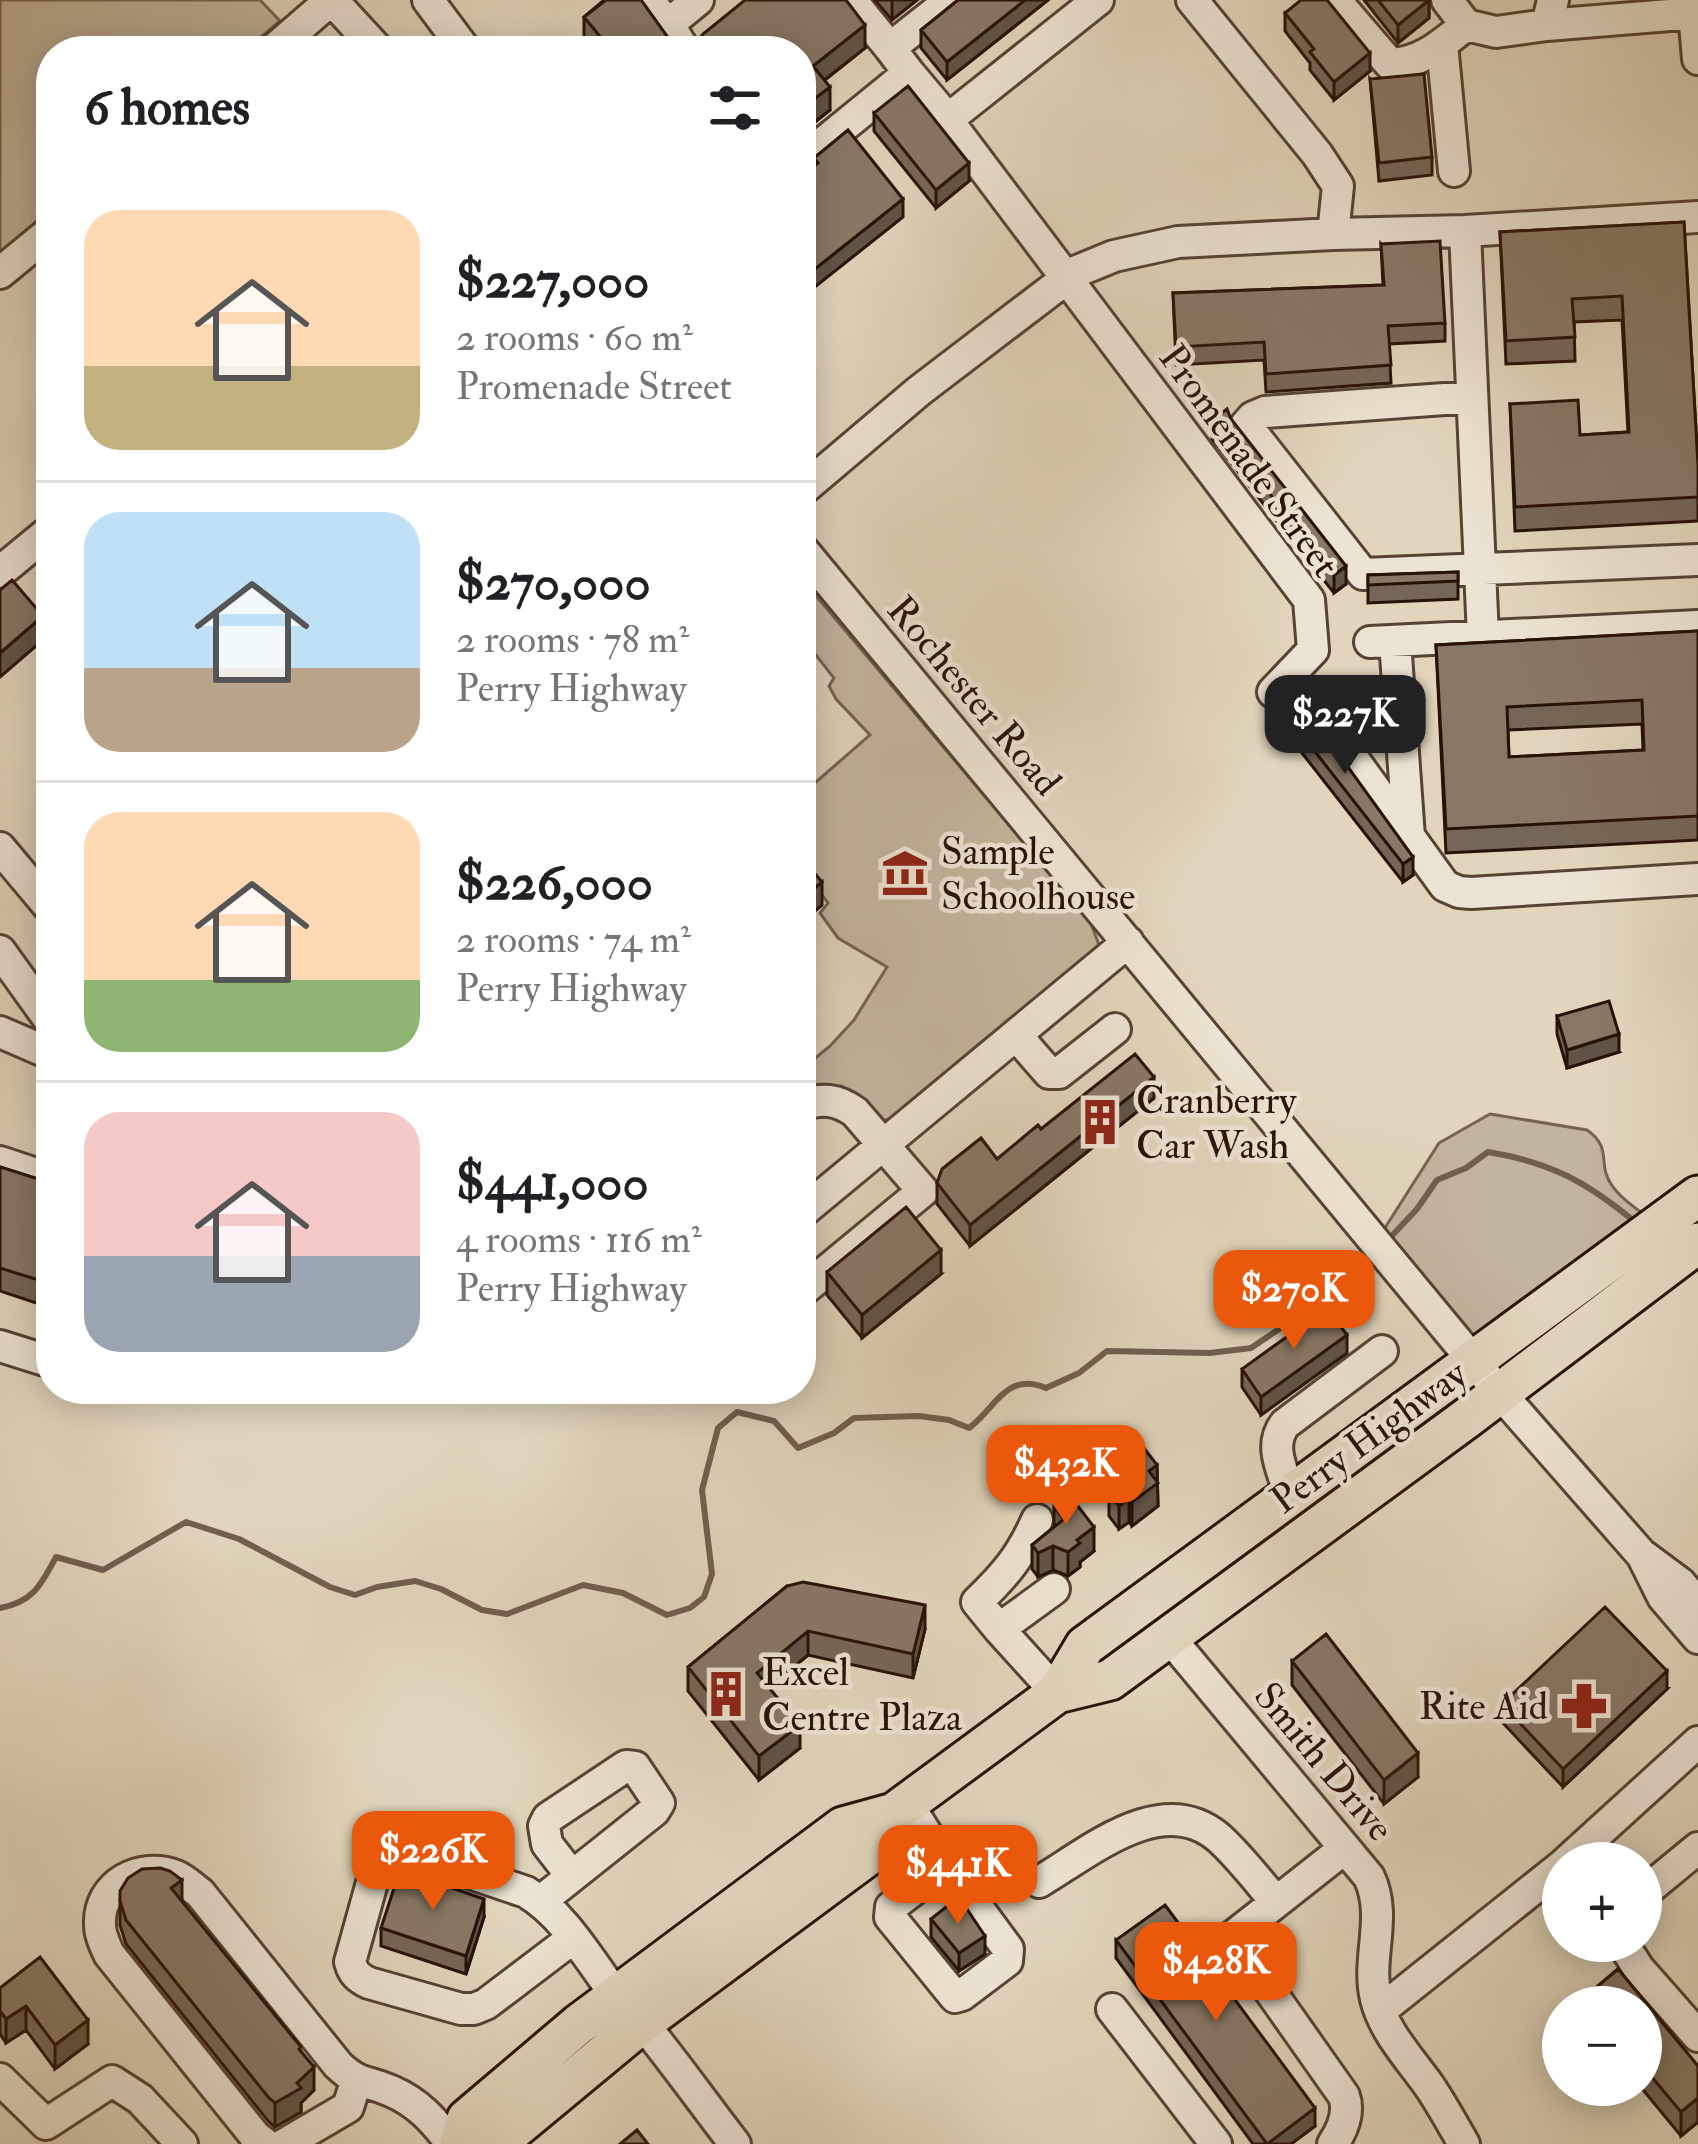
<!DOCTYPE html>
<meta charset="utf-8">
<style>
body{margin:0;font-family:"IM FELL Double Pica",serif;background:#f6f6f6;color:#202124;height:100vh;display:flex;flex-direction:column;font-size:45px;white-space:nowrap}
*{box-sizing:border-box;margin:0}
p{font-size:39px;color:#757577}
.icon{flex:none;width:66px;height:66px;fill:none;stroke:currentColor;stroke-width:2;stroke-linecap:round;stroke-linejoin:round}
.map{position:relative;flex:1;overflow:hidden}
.details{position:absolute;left:36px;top:36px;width:780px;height:1368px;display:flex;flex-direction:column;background:#fff;border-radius:48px;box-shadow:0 6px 30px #0003}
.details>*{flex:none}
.controls{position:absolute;left:1542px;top:1842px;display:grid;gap:24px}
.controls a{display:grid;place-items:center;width:120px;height:120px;border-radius:50%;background:#fff;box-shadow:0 6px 30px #0003;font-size:60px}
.price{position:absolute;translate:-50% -102px;padding:0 27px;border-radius:24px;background:#ea580c;color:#fff;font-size:39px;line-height:78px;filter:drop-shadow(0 3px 6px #0008)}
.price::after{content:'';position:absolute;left:50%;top:72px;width:36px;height:27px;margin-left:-18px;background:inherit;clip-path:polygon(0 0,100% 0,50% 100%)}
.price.current{background:#222;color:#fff}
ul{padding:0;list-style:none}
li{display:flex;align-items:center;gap:36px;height:300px;padding:0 48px}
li+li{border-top:3px solid #e0e0e0}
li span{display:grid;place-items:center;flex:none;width:336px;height:240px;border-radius:36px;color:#555}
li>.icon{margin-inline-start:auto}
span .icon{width:144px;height:144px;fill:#fffc;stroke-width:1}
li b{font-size:51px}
h2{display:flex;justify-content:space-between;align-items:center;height:144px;padding:0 48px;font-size:51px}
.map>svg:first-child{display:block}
.green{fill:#c2b59d;stroke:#756452;stroke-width:3}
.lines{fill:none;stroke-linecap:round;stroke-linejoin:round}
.stream{stroke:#715f4e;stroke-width:6}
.minor-casing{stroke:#564334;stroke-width:36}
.major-casing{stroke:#281206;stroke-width:45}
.minor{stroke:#ece4d3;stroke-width:30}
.major{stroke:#e1d6bc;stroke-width:39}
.wall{fill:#756757;stroke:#281206;stroke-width:3;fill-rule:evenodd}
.shaded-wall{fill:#5f5447;stroke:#281206;stroke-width:3}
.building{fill:#887865;stroke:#281206;stroke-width:3;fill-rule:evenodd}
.labels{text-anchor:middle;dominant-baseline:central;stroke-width:9;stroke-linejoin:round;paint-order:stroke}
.street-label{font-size:39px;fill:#281206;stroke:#ece4d3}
.poi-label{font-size:39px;fill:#281206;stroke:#ece4d3;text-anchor:start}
</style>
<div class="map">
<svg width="1698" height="2144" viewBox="0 0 1698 2144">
<rect width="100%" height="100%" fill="#e1d6bc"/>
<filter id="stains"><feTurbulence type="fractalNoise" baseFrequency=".00167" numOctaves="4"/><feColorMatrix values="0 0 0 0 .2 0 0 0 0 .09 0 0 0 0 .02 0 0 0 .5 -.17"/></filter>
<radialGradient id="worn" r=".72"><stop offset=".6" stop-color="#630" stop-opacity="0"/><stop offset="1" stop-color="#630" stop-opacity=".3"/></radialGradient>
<!-- green -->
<path class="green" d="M0 0H260L280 21 244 51H51V211L0 254Z
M801 578 1090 921 1105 961 902 1116 882 1121 870 1107 842 1086 821 1088 801 1095V1070L830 1046 854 1020 887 967 838 938 820 913 828 903 801 867V795L870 735 836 699 829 686 834 678 801 636Z
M1490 1114 1587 1130C1613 1148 1597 1163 1611 1184 1621 1200 1643 1213 1658 1225L1474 1360 1376 1242 1439 1143Z"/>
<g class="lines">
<!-- stream -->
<path class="stream" d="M1387 1241 1417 1209 1437 1180 1466 1168 1488 1152C1550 1162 1587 1182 1635 1222
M0 1608C33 1602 41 1585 56 1557L103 1570 186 1522 239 1539 330 1587 355 1595 377 1587 415 1581 441 1589 482 1610 507 1614 583 1585 623 1593 667 1615 690 1608 704 1597 712 1574 702 1490 718 1428 737 1412 774 1421 798 1448 834 1433 854 1418 919 1416 949 1420 969 1428C996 1408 1006 1371 1046 1388L1079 1373 1107 1351 1210 1353 1251 1348 1349 1282 1374 1256"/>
<defs>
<path id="minor" d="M332 0 379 51
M428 0 466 51
M648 0 670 27
M851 0 890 48
M1192 0 1317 154 1338 186 1333 234
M1335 0 1390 64C1422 63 1442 44 1466 25
M1447 0 1466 25 1496 32 1547 25 1553 0
M1547 25 1694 13 1698 59
M1442 44 1454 171
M272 51 331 0
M685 51 670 27 676 18 698 0
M909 73 890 48 951 0
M947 120 1098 0
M801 161 909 73 936 105 1309 600 1313 650 1273 692
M1465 231 1483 637
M0 273 51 231
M1472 397 1265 412 1253 417 1246 425 1363 574 1698 560
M801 491 919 391 1075 272 1114 256 1178 242 1333 234 1465 231 1698 217
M801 548 1500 1393 1641 1554 1680 1583 1698 1604
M0 572 51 530
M1395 641 1409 837
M1370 642 1698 626
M1398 696 1343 705 1328 711 1325 720 1445 886 1459 892 1471 893 1698 879
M0 848 51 909
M0 951 51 1022
M0 1032 51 1054
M1016 1035 1049 1073H1059L1115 1029
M801 1105C822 1098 837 1099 855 1112L923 1191 801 1292
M0 1162 51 1179
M801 1213 1128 942
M0 1346 51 1362
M1290 1495C1283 1471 1268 1446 1285 1424L1382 1351
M1644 1559 1663 1597 1698 1638
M1054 1589 999 1629 1057 1693
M999 1629 977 1602C1006 1574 1021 1556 1037 1520
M1169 1637 1369 1877C1388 1917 1366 1958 1376 1999 1384 2032 1411 2060 1430 2087 1442 2105 1453 2125 1464 2144
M907 1803 946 1865 1008 1949 1007 1961 962 1995 955 1997 890 1917 891 1907 946 1865
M1565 1863 1698 1742
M1039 1882C1090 1852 1162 1789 1219 1838 1240 1857 1258 1881 1276 1902
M1641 1895 1698 1848
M541 1901 654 1811 659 1803 635 1767 626 1766 548 1818 544 1826 547 1844 571 1875
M573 1938 486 2004 474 2009H461L369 1983C358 1978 353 1973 350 1962L378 1861 386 1854 405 1851 526 1892C563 1914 587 1956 612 1990 622 2002 634 2012 644 2025 675 2063 704 2104 735 2144
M1621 1941 1639 1969 1698 2036
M1112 2009 1216 2144
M1380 2011 1563 1865
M0 2079 46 2124 112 2081 140 2099 182 2144
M265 2144 255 2136 109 1954C105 1945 100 1935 100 1925 98 1884 140 1862 176 1876 185 1880 192 1887 200 1893L338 2065C360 2086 366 2080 391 2091 419 2103 434 2121 452 2144
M285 2144 348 2107 356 2082
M1333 2144C1343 2129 1350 2113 1344 2096L1232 1937 1345 1848"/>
<path id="major" d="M1057 1693 1085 1646 1698 1196
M460 2144 467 2119 579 2024 843 1827 894 1813 1057 1693 1110 1680 1467 1418 1698 1243
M496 2144 642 2023 866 1857 894 1813"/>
</defs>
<!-- minor casing -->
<use href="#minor" class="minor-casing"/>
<!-- major casing -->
<use href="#major" class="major-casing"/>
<!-- minor -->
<use href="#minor" class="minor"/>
<!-- major -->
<use href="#major" class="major"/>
</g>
<!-- wall -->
<path class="wall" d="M604 0H641L669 39 685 47 865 48 825 80 830 110 801 133V51H593L584 40V17Z
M875 0H917L892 20Z
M958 0H1048L947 80 921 48V30Z
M1364 0H1429V18L1398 43Z
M1285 13 1370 71 1334 100 1310 70V63L1285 31Z
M1370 79 1432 157V175L1379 181Z
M874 113 969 181 936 208 874 131Z
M1684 222 1698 465V521L1515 531 1510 404 1580 435 1628 432 1622 320 1574 322 1575 361 1506 364 1500 232Z
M1381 244 1445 323V341L1389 344 1391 383 1266 392 1264 360 1176 365 1173 293 1383 285Z
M1231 419 1346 584 1334 593 1212 439V421Z
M1458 572V599L1368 603V575Z
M1698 631V840L1446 853 1436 645ZM1642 724 1643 750 1509 757 1508 730Z
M1284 712 1309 713 1413 875 1403 882 1284 730Z
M1557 1016 1619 1052 1567 1068 1557 1034Z
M1154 1098 970 1246 937 1204V1183L997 1159 1041 1129Z
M0 1167 51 1183V1308L0 1291Z
M827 1272 941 1274 862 1338 827 1295Z
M1347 1353 1261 1415 1242 1387V1369Z
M1123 1456 1157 1465 1158 1506 1132 1526 1129 1522 1119 1529 1109 1516V1492L1114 1488V1479L1123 1472Z
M1054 1507 1094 1551 1080 1562V1567L1068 1576 1053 1570 1038 1577 1032 1569V1545L1054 1527Z
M787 1586 925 1629 913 1678 808 1655 769 1687 800 1748 759 1780 688 1691V1667Z
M1292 1661 1418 1777 1384 1804 1292 1685Z
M1667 1689 1563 1787 1502 1722V1704Z
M120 1901 182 1902 301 2051 314 2090 301 2103V2112L275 2127 269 2122 126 1944 120 1925Z
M958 1911 985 1954 959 1971 931 1937V1919Z
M484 1917 466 1974 381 1946V1928Z
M1116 1940 1315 2126 1291 2144H1253L1116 1958Z
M1618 1969 1698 2066V2122L1681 2136 1639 2085H1641V2007H1585V1997Z
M0 1988 88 2044 55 2069 26 2030 6 2043 0 2034Z"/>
<!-- shaded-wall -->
<path class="shaded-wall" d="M892 0H917L892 20Z
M1025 0H1048L947 80V62Z
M1429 0V18L1398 43V25Z
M865 25V48L813 89V66Z
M1370 53V71L1334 100V82Z
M830 87V110L801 133V109Z
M969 163V181L936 208V190Z
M903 199V217L801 298V280Z
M1346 566V584L1334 593V575Z
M43 616V640L0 677V653Z
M1413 857V875L1403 882V864Z
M822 882V905L801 923V899Z
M1619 1034V1052L1567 1068V1050Z
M1154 1077V1098L970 1246V1225Z
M941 1250V1274L862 1338V1315Z
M1347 1335V1353L1261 1415V1397Z
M1157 1465 1158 1506 1132 1526V1502L1149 1471Z
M1129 1498V1522L1119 1529V1506Z
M1094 1527V1551L1080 1562V1567L1068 1576V1552L1077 1540Z
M1053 1546V1570L1038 1577V1553Z
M925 1605V1629L913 1678V1654Z
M808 1631V1655L757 1697V1673Z
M1667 1671V1689L1563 1787V1769Z
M800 1725V1748L759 1780V1756Z
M1418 1753V1777L1384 1804V1780Z
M182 1880V1904L171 1888Z
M484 1899V1917L466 1974V1956Z
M985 1936V1954L959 1971V1953Z
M26 2006V2030L6 2043V2019Z
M88 2020V2044L55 2069V2045Z
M314 2067V2090L301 2103V2112L275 2127V2103Z
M1698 2098V2122L1681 2136V2112Z
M1315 2108V2126L1291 2144H1267Z"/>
<!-- building -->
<path class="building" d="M606 0H641L669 39 685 47 694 45 703 34 745 0H846L865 25 813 66 830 87 801 109V51H612L584 17Z
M958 0H1025L947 62 921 30Z
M1301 0H1327L1370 53 1334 82 1310 52 1314 49 1285 13Z
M1378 0H1429L1398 25Z
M1424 74 1432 157 1379 163 1370 79Z
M908 86 969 163 936 190 874 113Z
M848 130 903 199 801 280V176L818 163 814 158Z
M1684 222 1698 465V497L1515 507 1510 404 1578 400 1580 435 1629 432 1622 296 1572 299 1575 337 1506 341 1500 232Z
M1440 241 1445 323 1388 326 1391 365 1266 374 1264 342 1176 347 1173 293 1384 285 1381 244Z
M1227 409 1231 419 1346 566 1334 575 1212 421Z
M1458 572V581L1368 585V575Z
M12 580 43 616 0 653V590Z
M1698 631V816L1446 829 1436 645ZM1642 700 1644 750 1509 757 1507 707Z
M1301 698 1309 713 1413 857 1403 864 1284 712Z
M801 857 822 882 801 899Z
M1609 1001 1619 1034 1567 1050 1557 1016Z
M1135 1054 1154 1077 970 1225 937 1183 942 1169 981 1138 997 1159 1038 1125 1041 1129Z
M0 1167 51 1183V1284L0 1268Z
M906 1207 941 1250 862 1315 827 1272Z
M1327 1308 1347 1335 1261 1397 1242 1369Z
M1140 1443 1157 1465 1149 1471 1158 1483 1132 1502 1129 1498 1119 1506 1109 1492 1118 1485 1114 1479 1130 1466 1123 1456Z
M1067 1492 1094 1527 1077 1540 1080 1543 1068 1552 1053 1546 1038 1553 1032 1545 1064 1519 1054 1507 1055 1502Z
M803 1582 925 1605 913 1654 808 1631 757 1673 800 1725 759 1756 688 1667 787 1586Z
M1605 1607 1667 1671 1563 1769 1502 1704Z
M1326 1634 1418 1753 1384 1780 1292 1661Z
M160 1868 170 1871 182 1880 171 1888 301 2047 299 2049 314 2067 297 2083 301 2088 275 2103 269 2098 126 1920 120 1901V1891L128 1878 142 1869Z
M400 1870 484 1899 466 1956 381 1928Z
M951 1903 958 1911 965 1906 985 1936 959 1953 931 1919Z
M1165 1905 1315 2108 1267 2144 1116 1940Z
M40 1957 88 2020 55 2045 26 2006 6 2019 0 2011V1988Z
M1618 1969 1698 2066V2098L1681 2112 1641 2064V2007H1594L1585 1997Z
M637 2130 648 2144H620Z"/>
<!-- icons -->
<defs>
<symbol id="museum-bare" viewBox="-9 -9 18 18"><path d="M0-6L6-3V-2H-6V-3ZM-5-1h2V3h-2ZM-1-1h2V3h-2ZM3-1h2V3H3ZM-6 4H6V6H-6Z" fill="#8f2418" stroke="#ece4d3" stroke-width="2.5" paint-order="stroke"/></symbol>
<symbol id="building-bare" viewBox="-9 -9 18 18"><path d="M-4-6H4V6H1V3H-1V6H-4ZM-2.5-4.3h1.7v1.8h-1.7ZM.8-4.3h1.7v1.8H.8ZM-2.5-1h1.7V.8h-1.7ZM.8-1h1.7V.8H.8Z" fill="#8f2418" stroke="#ece4d3" stroke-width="2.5" paint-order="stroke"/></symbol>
<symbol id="pharmacy-bare" viewBox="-9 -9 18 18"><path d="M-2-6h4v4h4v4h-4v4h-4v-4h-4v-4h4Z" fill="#8f2418" stroke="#ece4d3" stroke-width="2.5" paint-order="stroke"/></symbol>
</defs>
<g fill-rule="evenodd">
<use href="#museum-bare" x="872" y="840" width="66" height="66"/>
<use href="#building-bare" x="1067" y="1089" width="66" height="66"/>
<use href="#building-bare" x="693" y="1661" width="66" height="66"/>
<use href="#pharmacy-bare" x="1551" y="1673" width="66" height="66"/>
</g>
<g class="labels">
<!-- street labels -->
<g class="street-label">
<text transform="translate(1249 461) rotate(54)">Promenade Street</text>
<text transform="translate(974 696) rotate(50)">Rochester Road</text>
<text transform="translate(1369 1437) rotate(-36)">Perry Highway</text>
<text transform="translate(1324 1762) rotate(50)">Smith Drive</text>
</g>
<!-- poi labels -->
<g class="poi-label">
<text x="941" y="851">Sample<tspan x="941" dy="45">Schoolhouse</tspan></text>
<text x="1136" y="1100">Cranberry<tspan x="1136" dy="45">Car Wash</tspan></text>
<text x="762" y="1672">Excel<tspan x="762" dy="45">Centre Plaza</tspan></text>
<text x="1548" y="1706" text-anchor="end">Rite Aid</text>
</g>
</g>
<rect width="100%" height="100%" filter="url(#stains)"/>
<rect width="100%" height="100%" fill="url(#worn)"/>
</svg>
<div class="controls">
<a>+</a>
<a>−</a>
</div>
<b class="price current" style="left:1345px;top:777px">$227K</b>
<b class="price" style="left:1294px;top:1352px">$270K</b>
<b class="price" style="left:1066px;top:1527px">$432K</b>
<b class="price" style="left:433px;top:1913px">$226K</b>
<b class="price" style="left:958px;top:1927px">$441K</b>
<b class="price" style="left:1216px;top:2024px">$428K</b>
<section class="details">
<h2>6 homes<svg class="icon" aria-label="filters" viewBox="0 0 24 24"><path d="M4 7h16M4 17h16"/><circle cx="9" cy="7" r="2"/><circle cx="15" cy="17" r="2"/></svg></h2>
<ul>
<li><span style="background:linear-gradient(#ffd9b3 65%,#c2b280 0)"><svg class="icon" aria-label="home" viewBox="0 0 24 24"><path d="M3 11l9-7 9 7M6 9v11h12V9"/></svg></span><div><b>$227,000</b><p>2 rooms · 60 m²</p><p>Promenade Street</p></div></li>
<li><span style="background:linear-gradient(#bfe0f5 65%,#b9a48a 0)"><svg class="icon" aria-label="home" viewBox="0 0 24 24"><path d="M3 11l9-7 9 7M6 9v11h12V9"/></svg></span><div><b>$270,000</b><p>2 rooms · 78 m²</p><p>Perry Highway</p></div></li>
<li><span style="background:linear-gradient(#ffd9b3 70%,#8fb573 0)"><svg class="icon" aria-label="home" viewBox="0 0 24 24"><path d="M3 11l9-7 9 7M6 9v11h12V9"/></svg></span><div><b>$226,000</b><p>2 rooms · 74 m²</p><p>Perry Highway</p></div></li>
<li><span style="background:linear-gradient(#f6c9c9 60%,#9aa5b1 0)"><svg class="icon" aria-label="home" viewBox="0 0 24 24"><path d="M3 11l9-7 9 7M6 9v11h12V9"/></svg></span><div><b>$441,000</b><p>4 rooms · 116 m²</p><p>Perry Highway</p></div></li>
</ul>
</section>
</div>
